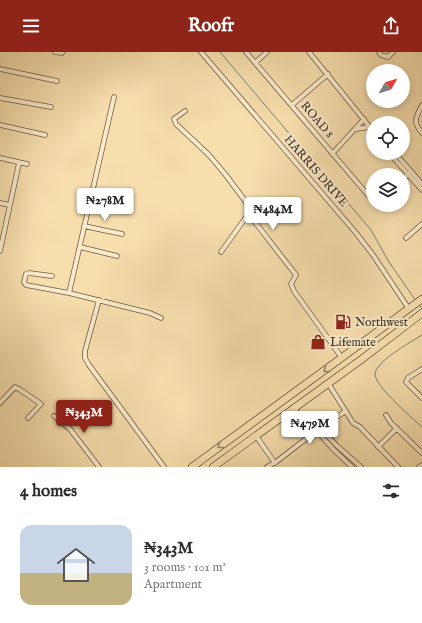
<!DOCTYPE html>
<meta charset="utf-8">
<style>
body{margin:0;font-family:"IM FELL English",serif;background:#f2f2f3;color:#2b2b33;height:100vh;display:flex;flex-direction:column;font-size:15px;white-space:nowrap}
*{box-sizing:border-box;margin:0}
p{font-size:13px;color:#7c7c81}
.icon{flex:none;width:22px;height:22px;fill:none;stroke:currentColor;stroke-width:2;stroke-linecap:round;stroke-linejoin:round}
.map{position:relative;height:415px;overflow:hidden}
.panel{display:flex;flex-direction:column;background:#fff;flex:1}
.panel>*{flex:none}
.needle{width:26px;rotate:52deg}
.buttons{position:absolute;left:366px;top:12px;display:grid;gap:8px}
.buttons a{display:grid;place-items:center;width:44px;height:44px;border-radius:50%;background:#fff;box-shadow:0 2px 6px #0003;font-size:20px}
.price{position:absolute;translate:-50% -34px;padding:0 9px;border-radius:4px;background:#fff;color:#222;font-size:13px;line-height:26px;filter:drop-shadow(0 1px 2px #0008)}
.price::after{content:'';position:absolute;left:50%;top:24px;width:12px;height:9px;margin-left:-6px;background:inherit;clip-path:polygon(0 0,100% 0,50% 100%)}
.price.active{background:#8f2418;color:#fff}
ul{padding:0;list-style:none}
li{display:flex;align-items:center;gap:12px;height:100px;padding:0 20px}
li span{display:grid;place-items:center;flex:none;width:112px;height:80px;border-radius:12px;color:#555}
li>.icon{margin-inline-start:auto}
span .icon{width:48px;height:48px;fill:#fffc;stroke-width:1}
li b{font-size:17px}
h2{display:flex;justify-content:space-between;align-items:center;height:48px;padding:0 20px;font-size:17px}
header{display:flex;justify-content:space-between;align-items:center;height:52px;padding:0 20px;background:#8f2418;color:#fff;font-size:18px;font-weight:800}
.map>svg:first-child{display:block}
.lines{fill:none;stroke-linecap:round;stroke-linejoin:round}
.stream{stroke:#758375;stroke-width:1}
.street-casing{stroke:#685a47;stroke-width:5.5}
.highway-casing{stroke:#392e25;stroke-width:8}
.street{stroke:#faeaca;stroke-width:4}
.highway{stroke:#f7dead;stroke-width:7}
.oneway{stroke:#988669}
.labels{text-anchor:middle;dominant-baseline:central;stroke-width:4;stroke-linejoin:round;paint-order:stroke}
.street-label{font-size:12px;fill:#392e25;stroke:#faeaca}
.poi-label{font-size:12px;fill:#392e25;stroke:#faeaca;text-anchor:start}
</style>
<header><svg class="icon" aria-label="menu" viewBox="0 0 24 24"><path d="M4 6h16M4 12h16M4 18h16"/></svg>Roofr<svg class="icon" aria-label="share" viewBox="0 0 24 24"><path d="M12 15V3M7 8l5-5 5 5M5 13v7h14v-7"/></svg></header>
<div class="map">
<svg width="422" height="415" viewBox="0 0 422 415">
<rect width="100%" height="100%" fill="#f7dead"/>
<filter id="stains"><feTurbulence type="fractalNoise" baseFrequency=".005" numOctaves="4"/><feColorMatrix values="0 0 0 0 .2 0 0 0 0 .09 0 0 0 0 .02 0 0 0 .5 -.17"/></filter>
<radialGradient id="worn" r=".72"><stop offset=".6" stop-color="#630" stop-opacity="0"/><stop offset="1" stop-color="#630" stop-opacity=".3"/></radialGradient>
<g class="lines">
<!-- stream -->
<path class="stream" d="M220 0 371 178 389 210 416 249
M419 253 422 257
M422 283C411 290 376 309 375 322 374 333 413 367 422 375"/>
<defs>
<path id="street" d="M55 0 62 1
M201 0 356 181 373 203 409 257
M246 0 373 149
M309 0 373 79
M379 0 381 3 388 5 393 0
M255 11 267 0
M0 17 57 29
M0 46 51 55
M292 53 328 22
M422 53C416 66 412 69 422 81
M185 59 174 67 176 72 209 103 225 122 246 150 251 165 296 223 291 232 294 239 342 306
M0 73 45 83
M356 77 369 75
M389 101 422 138
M395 101 422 132
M332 102 364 67
M0 106 27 112
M403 127 410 121
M91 144 120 150
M0 151 10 153
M84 174 122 182
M406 186 422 172
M80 195 117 204
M0 199 19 111
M221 200 249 161
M52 224 29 221 26 222 24 230 26 233 69 241 150 261 161 266
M69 241 114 45
M99 248 85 299V306L89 313 164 415
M422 317 408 326 406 330 422 346
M328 331 353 371 360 375 398 415
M0 351 15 335 19 337 41 352 28 366
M292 356 313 373 320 376 336 393 361 415
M386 363 391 371 422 401
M54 364 70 377 99 415
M315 377 333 397 352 415
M256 384 275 411
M378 395 397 376
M267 415 276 410 320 376 346 359
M419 415 422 413"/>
<path id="highway" d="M192 415 422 247
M213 415 362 307 422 261"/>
</defs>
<!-- street casing -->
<use href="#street" class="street-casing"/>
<!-- highway casing -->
<use href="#highway" class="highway-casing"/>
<!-- street -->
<use href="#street" class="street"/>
<!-- highway -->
<use href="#highway" class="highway"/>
</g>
<!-- one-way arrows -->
<defs><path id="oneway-chevron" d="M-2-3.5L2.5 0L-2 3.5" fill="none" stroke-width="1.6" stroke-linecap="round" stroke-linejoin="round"/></defs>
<g class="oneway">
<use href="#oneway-chevron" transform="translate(326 318) rotate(144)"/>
<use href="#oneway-chevron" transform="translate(220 394) rotate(144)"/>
</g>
<!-- icons -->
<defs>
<symbol id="fuel-bare" viewBox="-9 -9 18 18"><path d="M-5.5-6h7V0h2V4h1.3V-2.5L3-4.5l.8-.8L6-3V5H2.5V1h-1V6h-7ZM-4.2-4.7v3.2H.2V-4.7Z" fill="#8f2418" stroke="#faeaca" stroke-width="2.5" paint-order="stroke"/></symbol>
<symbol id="shop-bare" viewBox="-9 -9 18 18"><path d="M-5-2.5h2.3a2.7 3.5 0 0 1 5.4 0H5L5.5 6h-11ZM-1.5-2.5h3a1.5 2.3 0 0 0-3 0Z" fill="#8f2418" stroke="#faeaca" stroke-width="2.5" paint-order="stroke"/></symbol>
</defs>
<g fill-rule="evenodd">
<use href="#fuel-bare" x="332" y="259" width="22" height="22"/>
<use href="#shop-bare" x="307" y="279" width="22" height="22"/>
</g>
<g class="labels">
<!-- street labels -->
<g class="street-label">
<text transform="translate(317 68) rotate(50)">ROAD 8</text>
<text transform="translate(316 119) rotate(49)">HARRIS DRIVE</text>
</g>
<!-- poi labels -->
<g class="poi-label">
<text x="355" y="270">Northwest</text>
<text x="330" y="290">Lifemate</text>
</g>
</g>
<rect width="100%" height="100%" filter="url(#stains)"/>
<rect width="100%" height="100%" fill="url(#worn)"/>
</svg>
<div class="buttons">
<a><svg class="needle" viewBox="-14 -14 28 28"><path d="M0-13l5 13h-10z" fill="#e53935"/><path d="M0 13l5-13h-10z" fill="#7c7c81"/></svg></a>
<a><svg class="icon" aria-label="locate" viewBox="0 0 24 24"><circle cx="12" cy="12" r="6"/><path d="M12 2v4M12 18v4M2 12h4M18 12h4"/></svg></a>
<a><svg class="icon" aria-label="layers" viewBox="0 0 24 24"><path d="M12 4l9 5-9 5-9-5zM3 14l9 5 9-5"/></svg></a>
</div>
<b class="price" style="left:105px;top:170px">₦278M</b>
<b class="price" style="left:273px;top:179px">₦484M</b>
<b class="price active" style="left:84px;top:382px">₦343M</b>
<b class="price" style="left:310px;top:393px">₦479M</b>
</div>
<section class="panel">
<h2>4 homes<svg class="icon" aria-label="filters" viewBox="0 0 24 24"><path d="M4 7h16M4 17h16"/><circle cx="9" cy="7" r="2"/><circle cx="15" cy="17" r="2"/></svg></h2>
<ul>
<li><span style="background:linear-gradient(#c9d6e8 60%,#c2b280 0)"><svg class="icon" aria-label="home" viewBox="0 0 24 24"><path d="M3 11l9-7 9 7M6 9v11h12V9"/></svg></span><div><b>₦343M</b><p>3 rooms · 101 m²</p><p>Apartment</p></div></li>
</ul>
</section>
